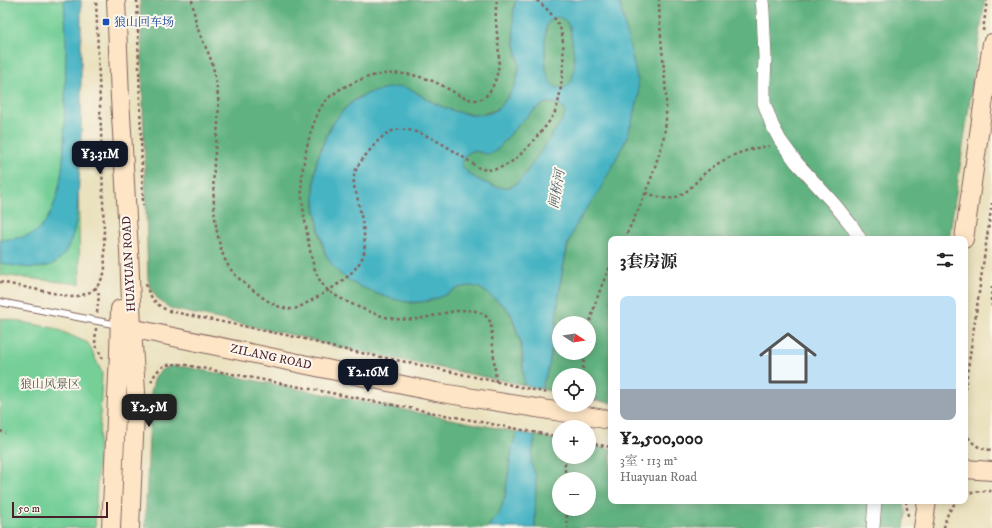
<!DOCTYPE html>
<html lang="zh">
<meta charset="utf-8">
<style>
body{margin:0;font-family:"IM FELL DW Pica","Noto Serif SC",serif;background:#f6f6f6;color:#222;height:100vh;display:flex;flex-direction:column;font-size:15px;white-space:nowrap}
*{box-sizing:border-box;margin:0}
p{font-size:13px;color:#767676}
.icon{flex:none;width:22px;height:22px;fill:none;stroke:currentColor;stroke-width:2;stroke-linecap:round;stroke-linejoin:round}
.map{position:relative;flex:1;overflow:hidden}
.sheet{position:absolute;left:608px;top:236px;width:360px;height:268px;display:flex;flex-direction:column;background:#fff;border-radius:8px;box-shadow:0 2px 10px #0003}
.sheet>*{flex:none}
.needle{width:26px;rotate:102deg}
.controls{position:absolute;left:552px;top:316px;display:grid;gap:8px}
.controls a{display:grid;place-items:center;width:44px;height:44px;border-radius:50%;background:#fff;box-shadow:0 2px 10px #0003;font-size:20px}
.scale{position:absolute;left:12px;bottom:10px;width:96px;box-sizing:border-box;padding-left:4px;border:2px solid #4a1f2b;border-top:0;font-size:11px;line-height:14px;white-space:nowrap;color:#4a1f2b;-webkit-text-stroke:3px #fbf7ec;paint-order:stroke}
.price{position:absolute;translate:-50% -34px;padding:0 9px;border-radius:8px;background:#111827;color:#fff;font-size:13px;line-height:26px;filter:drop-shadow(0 1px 2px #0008)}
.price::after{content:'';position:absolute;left:50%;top:24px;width:12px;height:9px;margin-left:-6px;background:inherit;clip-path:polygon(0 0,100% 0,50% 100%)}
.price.selected{background:#222;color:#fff}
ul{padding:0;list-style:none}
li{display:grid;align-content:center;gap:8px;height:212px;padding:0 12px}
li span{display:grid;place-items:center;height:124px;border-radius:8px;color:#555}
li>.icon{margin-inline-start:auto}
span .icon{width:72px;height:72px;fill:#fffc;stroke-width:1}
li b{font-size:17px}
h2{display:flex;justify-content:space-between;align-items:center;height:48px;padding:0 12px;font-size:17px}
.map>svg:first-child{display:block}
.green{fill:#75cf97;stroke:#607761}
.forest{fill:#60b280;stroke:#556856;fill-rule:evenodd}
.water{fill:#47b4c3;stroke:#486a77;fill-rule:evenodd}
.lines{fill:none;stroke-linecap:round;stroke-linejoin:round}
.lane-casing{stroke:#82635e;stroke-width:8}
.street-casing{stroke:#82635e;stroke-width:14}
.secondary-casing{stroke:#82635e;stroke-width:20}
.path{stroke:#82635e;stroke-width:2.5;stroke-dasharray:3 3;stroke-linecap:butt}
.lane{stroke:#fff;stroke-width:6}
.street{stroke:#fff;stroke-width:13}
.secondary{stroke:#fde5c5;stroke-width:18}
.transit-dot{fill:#1a4fb4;stroke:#fbf7ec;stroke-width:1.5}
.labels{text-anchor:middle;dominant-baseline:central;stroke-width:4;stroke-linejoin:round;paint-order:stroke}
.transit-label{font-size:12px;fill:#164399;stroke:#fbf7ec;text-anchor:start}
.street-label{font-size:12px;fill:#4a1f2b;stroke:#fbf7ec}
.park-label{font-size:12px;fill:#57544b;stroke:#fbf7ec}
.water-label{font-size:13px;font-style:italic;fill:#495b68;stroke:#fbf7ec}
</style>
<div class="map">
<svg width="992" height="528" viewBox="0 0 992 528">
<rect width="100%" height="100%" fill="#fbf7ec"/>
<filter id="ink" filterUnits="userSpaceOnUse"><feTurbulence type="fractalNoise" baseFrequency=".025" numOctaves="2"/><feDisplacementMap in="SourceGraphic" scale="8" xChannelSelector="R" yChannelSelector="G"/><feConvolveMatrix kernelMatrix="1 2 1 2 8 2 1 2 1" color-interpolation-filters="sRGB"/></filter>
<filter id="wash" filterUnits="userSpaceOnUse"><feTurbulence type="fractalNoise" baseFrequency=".012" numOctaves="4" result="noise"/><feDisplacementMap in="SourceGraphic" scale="16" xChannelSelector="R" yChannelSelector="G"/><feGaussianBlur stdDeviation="0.9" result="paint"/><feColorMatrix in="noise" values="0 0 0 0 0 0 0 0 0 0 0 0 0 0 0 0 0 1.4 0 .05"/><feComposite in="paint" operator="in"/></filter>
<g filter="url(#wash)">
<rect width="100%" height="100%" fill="#eae1be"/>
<!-- green -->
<path class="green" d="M0 0H75L80 284 0 275Z
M0 318 54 328 88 343 102 373 95 528H0Z"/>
<!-- forest -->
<path class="forest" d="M140 0H516L514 6V40L519 65 517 77 514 88 505 100 495 110 480 115 456 112 442 107 426 99 415 91 373 92 357 98 343 110 331 126 321 148 316 164 314 185 315 205 319 232 325 254 342 275 355 284 368 290 386 297 413 303 428 301 441 296 454 289 463 287 474 285 482 289 506 308 511 315 521 345 524 385 333 346 301 337 172 309C159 302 151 293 148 279Z
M619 0H985L949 239H611V403L589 399V375H559V393L541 389C544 381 547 373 549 365 559 321 557 274 573 231L626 140 634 115 638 95V82ZM559 323H589V353H559Z
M558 17C561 18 564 19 566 21 571 26 571 35 572 41 574 53 580 86 562 88 543 90 545 54 545 42 546 36 545 25 549 21 551 19 555 18 558 17Z
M546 103C552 103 559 103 563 107L565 114 563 119 524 176C520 180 516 185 510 187 497 191 464 176 462 164 463 160 465 155 468 153 474 147 484 157 492 153 498 150 502 143 507 138 517 126 531 110 546 103Z
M173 366 186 367 517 432 512 447 505 497 499 514 490 524 488 528H145L151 393C154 378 156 369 173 366Z
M535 435 559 440V457H589V445L611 449V501H903L906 513 904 528H535L536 477 531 462ZM559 479H589V509H559Z"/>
<!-- water -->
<path class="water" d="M64 0H81V1C81 28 81 54 81 81 81 114 82 146 79 179 78 193 78 207 76 221 74 234 69 250 59 260 44 273 18 267 0 263V240C13 238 31 238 40 228 66 202 64 139 65 104 65 85 66 65 66 46 66 31 65 15 64 0Z
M516 0H619L638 82 639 95 634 115 626 140 597 195 582 215 573 231 567 247 561 278 555 329 549 366 541 389 524 385C523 372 524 358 521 345 520 340 518 334 516 328 514 324 513 318 511 314 507 307 499 302 492 297 482 289 477 284 463 287 455 288 448 294 440 297 420 305 404 303 384 296 357 287 330 275 323 245 316 219 312 192 316 166 318 155 323 145 327 135 336 116 348 102 367 94 376 91 392 86 402 87 413 88 419 95 428 100 445 109 479 123 497 109 510 98 519 82 519 65 519 58 516 50 515 43 513 30 512 14 516 0ZM558 17C561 18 564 19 566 21 571 26 571 35 572 42 574 53 579 86 562 88 543 90 545 54 545 41 546 36 545 28 548 23 550 19 554 18 558 17ZM546 103C552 103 559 103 563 107L565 114 563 119 524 176C520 180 516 185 510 187 497 191 464 176 462 164 463 160 465 155 468 153 475 147 484 157 492 153 498 151 502 143 507 138 517 126 531 110 546 103Z
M517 432 535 435 531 462 536 477 535 528H488L490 524 499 514 505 497 512 447Z"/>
</g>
<g filter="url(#ink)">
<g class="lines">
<defs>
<path id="lane" d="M0 302 118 325"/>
<path id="street" d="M762 0 763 11 765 57 764 83V103L772 125 780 140 796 162 835 205 852 226 860 239
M873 528 875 501"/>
<path id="secondary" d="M116 0 120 98 129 251 132 328 136 392 130 528
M964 239 992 43
M121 326 436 392 611 420
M965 469 992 471
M111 528 119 354 120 309
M923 528 927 501"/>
</defs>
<!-- lane casing -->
<use href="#lane" class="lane-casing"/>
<!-- street casing -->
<use href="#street" class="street-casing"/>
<!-- secondary casing -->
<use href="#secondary" class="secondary-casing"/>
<!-- path -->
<path class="path" d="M137 0 143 205
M192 0C194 11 195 22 199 32 203 42 208 51 211 60 215 72 216 84 218 96 220 118 216 140 214 162 213 186 213 209 217 232 220 246 223 260 232 271 239 280 248 286 257 293 268 302 283 312 298 308 320 295 353 280 363 256 368 244 360 210 357 196 356 192 354 188 354 185 352 170 361 161 370 150 377 142 382 135 392 131 417 122 459 155 479 168 503 177 525 151 539 134 545 127 551 120 555 112 562 98 567 42 560 28 555 17 546 7 536 0
M983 31 987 0
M646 193C654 195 664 200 673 198 687 195 696 181 706 172 727 156 745 149 770 146
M624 239C637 213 649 188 657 160 662 146 666 131 666 116 667 89 663 63 661 37 660 24 659 12 659 0
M0 282 72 297C91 294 98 290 105 271L101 130 96 0
M146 284C149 297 157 306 169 311L305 339 331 347 411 363 548 393
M992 286 991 300 992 306
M95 287 99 295 97 313
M589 327C594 305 601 285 611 265
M96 328 95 344 103 359
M582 375 585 353
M151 382C159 364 168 363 186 365L559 437
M496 382 491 324C482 299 441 315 423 318 413 320 401 320 390 318 374 315 348 303 333 294 315 283 312 260 308 240 305 219 300 197 302 175 304 156 312 120 323 104 327 99 330 96 335 93 341 88 348 85 355 82 381 70 411 71 437 83 449 88 462 100 476 100 487 100 493 87 496 78 504 52 492 26 497 0
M965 389 992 203
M0 431 6 433
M965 432C972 444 978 449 992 450
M589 443 611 447
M565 457V479
M965 495C974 491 982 491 992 491
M906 501 908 516
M566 509 568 528
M944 528C946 516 949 510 957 501"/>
<!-- lane -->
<use href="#lane" class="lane"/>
<!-- street -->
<use href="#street" class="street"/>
<!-- secondary -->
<use href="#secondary" class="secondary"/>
</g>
</g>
<!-- markers -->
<rect class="transit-dot" x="102" y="18" width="8" height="8" rx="2"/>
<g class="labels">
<!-- transit labels -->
<g class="transit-label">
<text x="114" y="22">狼山回车场</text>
</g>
<!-- street labels -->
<g class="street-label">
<text transform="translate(129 264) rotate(-93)">HUAYUAN ROAD</text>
<text transform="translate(271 357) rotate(12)">ZILANG ROAD</text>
</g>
<!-- park labels -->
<g class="park-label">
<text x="50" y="384">狼山风景区</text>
</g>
<!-- water labels -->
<g class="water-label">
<text transform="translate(557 189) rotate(-80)">闸桥河</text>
</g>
</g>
</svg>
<div class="controls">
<a><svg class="needle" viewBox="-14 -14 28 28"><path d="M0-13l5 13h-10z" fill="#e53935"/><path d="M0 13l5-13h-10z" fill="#767676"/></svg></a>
<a><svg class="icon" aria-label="locate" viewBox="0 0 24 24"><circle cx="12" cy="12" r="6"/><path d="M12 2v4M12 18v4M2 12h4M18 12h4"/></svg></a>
<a>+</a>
<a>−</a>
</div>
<div class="scale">50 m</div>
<b class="price" style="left:100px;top:175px">¥3.31M</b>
<b class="price" style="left:368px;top:393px">¥2.16M</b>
<b class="price selected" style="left:149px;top:428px">¥2.5M</b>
<section class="sheet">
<h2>3套房源<svg class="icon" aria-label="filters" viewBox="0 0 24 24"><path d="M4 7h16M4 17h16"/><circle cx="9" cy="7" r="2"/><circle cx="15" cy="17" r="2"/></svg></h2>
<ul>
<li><span style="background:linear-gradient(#bfe0f5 75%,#9aa5b1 0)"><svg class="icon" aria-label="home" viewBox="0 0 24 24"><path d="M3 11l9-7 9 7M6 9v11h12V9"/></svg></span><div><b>¥2,500,000</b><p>3室 · 113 m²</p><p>Huayuan Road</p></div></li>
</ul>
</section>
</div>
